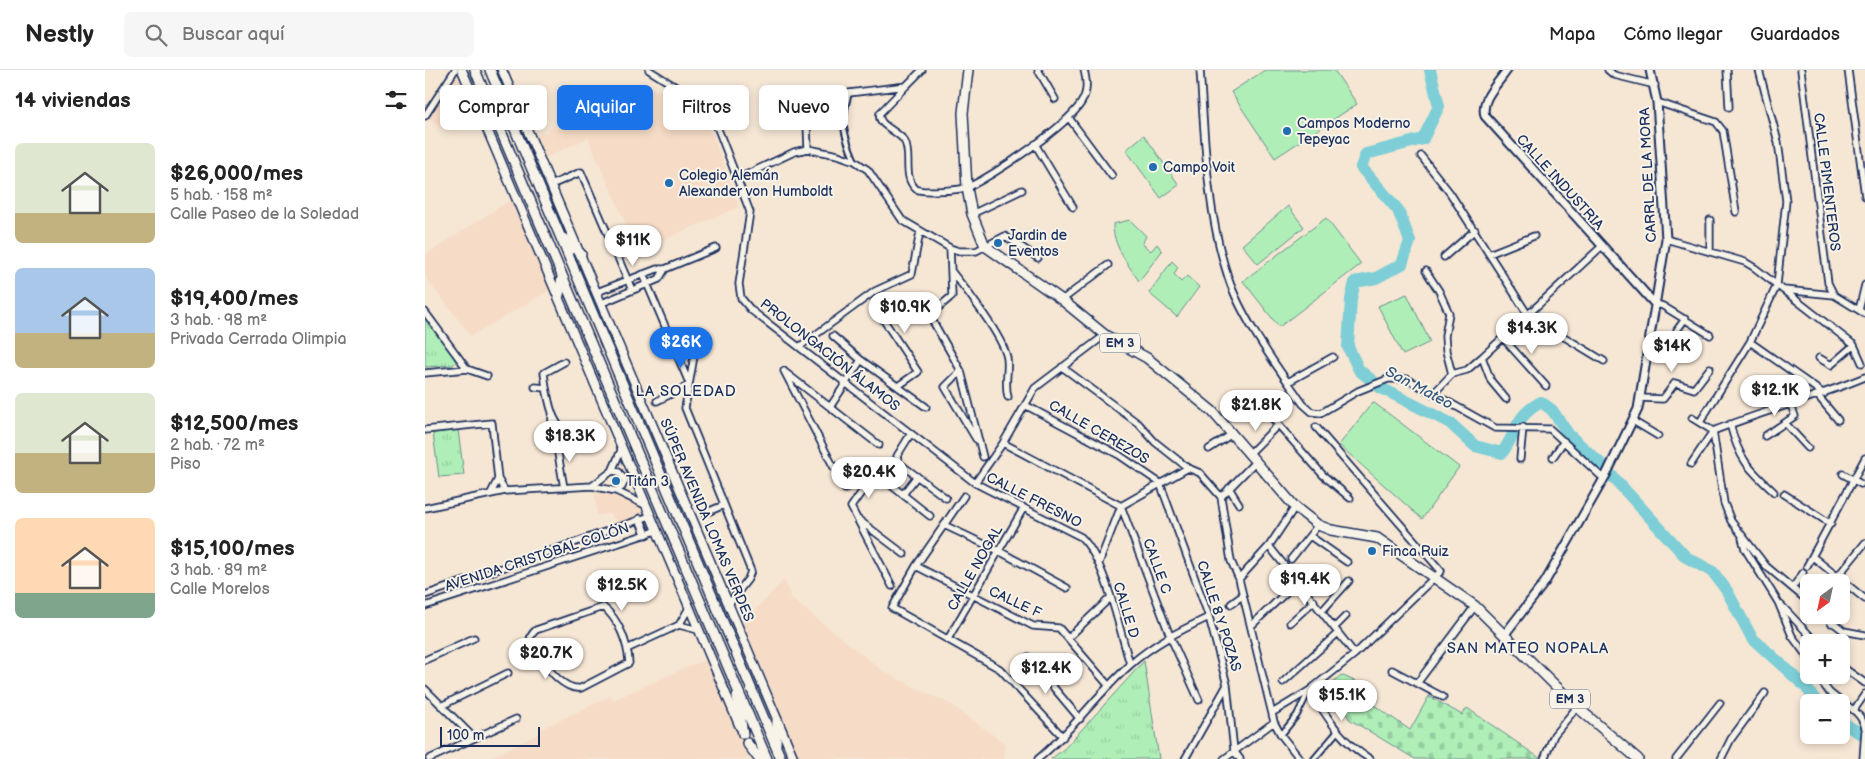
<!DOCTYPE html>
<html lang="es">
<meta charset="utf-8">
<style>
body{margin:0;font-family:"Balsamiq Sans",sans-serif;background:#f6f6f6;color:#222;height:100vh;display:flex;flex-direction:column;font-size:19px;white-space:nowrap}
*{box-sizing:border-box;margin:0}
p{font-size:16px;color:#767676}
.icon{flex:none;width:28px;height:28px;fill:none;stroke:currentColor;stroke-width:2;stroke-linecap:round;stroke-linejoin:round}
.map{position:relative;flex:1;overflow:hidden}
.sheet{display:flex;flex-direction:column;background:#fff;width:425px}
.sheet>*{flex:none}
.top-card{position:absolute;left:15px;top:15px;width:475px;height:45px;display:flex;gap:10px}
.needle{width:32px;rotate:213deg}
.tools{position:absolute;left:1375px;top:504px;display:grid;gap:10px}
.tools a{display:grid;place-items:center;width:50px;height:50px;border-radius:8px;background:#fff;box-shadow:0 2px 8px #0003;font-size:25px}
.scale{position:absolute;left:15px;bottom:12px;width:100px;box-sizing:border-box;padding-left:5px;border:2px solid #1b2f5e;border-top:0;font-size:14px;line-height:18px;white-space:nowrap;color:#1b2f5e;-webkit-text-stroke:4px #f7f3e8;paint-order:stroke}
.price{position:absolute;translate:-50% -42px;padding:0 11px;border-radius:18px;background:#fff;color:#222;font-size:16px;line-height:32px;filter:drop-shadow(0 1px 2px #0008)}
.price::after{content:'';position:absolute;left:50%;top:30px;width:15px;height:11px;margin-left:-8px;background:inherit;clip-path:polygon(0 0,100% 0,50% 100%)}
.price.current{background:#1a73e8;color:#fff}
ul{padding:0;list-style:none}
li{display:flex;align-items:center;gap:15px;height:125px;padding:0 15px}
li span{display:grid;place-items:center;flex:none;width:140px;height:100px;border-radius:8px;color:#555}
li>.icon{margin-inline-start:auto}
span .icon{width:60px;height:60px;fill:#fffc;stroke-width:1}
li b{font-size:21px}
h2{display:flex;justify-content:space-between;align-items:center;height:60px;padding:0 15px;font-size:21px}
.chip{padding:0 18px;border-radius:8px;background:#fff;box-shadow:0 2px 8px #0003;font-size:18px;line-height:45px}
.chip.current{background:#1a73e8;color:#fff}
header{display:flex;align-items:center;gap:30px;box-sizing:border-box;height:70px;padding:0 25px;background:#fff;border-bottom:1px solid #e0e0e0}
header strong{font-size:24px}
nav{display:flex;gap:28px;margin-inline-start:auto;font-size:18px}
.search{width:350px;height:45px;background:#f6f6f6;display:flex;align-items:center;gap:12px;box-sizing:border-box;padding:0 18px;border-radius:8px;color:#767676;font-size:19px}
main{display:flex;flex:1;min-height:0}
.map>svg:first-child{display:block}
.built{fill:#f6dcc6}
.grass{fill:url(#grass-tufts);stroke:#658f8a}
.cemetery{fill:url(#cemetery-stones);stroke:#658f8a}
.pitch{fill:#afefb7;stroke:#658f8a}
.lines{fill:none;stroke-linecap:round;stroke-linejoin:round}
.river{stroke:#7dced6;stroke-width:12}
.pedestrian-casing{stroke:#1b2f5e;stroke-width:8}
.minor-casing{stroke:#1b2f5e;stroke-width:9}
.tertiary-casing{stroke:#1b2f5e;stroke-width:11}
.secondary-casing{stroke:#1b2f5e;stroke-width:11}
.primary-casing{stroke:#1b2f5e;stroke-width:12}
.pedestrian{stroke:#f7f3e8;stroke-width:4}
.minor{stroke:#f7f3e8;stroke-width:5.5}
.tertiary{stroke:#f7f3e8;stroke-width:7}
.secondary{stroke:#f7f3e8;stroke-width:8}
.primary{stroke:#f7f3e8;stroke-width:9}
.poi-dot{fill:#1f6fb2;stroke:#f7f3e8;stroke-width:2}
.labels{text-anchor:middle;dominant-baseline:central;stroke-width:4;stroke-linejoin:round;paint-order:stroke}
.shield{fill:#f7f3e8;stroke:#5d6a87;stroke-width:1}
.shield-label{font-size:12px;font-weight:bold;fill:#1b2f5e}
.poi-label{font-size:14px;fill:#1b2f5e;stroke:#f7f3e8;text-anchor:start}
.street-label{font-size:14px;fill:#1b2f5e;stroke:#f7f3e8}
.water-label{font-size:15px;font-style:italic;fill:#34577c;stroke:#f7f3e8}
.neighbourhood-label{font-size:15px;letter-spacing:1px;fill:#1b2f5e;stroke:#f7f3e8}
</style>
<header>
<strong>Nestly</strong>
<div class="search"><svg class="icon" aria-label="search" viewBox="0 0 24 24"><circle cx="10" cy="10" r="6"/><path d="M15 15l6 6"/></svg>Buscar aquí</div>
<nav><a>Mapa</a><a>Cómo llegar</a><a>Guardados</a></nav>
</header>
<main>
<section class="sheet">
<h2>14 viviendas<svg class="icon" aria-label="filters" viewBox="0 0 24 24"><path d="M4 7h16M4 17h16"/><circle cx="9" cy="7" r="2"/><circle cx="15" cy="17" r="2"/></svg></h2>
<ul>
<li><span style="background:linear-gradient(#dfe7d0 70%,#c2b280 0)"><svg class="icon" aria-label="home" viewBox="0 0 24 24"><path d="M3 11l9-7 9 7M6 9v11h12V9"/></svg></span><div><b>$26,000/mes</b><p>5 hab. · 158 m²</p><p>Calle Paseo de la Soledad</p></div></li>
<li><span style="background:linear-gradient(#a9c7e8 65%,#c2b280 0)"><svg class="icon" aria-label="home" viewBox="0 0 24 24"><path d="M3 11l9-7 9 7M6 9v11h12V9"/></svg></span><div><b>$19,400/mes</b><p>3 hab. · 98 m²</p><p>Privada Cerrada Olimpia</p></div></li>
<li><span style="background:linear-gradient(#dfe7d0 60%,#c2b280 0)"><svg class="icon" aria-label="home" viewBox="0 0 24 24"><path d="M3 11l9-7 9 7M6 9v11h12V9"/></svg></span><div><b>$12,500/mes</b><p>2 hab. · 72 m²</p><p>Piso</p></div></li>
<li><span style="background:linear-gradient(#ffd9b3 75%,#7fa58c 0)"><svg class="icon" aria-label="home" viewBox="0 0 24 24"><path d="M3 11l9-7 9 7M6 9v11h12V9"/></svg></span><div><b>$15,100/mes</b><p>3 hab. · 89 m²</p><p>Calle Morelos</p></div></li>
</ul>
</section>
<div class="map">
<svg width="1440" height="689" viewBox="0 0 1440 689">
<defs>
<pattern id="grass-tufts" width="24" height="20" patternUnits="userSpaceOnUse" patternTransform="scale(1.25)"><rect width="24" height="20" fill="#afefb7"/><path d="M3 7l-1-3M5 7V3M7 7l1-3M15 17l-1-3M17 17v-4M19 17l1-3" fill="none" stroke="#96cda0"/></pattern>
<pattern id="cemetery-stones" width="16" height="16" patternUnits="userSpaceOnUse" patternTransform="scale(1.25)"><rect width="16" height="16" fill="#afefb7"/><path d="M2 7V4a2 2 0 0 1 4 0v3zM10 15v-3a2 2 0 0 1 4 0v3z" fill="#96cda0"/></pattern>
</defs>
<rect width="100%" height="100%" fill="#f6e6d4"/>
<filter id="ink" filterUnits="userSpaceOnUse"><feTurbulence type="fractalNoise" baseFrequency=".02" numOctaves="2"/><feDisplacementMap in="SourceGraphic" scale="10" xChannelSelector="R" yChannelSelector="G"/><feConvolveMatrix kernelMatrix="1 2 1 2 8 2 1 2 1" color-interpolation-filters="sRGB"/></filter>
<g filter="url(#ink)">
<!-- built -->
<path class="built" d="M31 3 55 52 22 61 1 48Z
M239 17 275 42 289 69 314 137 213 181 163 68 117 89 108 67 123 62V59L129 57 130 59 224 23 223 20 228 18 230 21 236 20Z
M90 127 128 218 46 266 0 207V185Z
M169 417 220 435 225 445 194 456 186 444 172 445Z
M359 510 367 529 459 602 527 635 580 674 579 689H371L315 556Z
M281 589 324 689H63L115 663 114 660 186 626 188 630Z"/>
<!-- grass -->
<path class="grass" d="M0 247 29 287 31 292 28 295 0 297Z
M33 360 39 405 14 407 8 363Z
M719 591 734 689H626L640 678Z"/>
<!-- cemetery -->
<path class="cemetery" d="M916 605 952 621 946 633 985 660 1004 626 1037 645 1042 638 1116 689H990L924 649 906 614Z"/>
<!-- pitch -->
<path class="pitch" d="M840 0H909L932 34 850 88 806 22Z
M719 65 754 115 736 128 701 80Z
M863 136 879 157 833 194 817 175Z
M901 148 936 194 854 257 818 211Z
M705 150 721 166 717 174 726 181 732 174 737 181 714 211C702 193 688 176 688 154Z
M747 191 753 197 749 204 756 212 762 206 774 217 752 247 724 223Z
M982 224 1005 272 978 285 953 236Z
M948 332 1034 397 997 449 914 375Z"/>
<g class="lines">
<!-- river -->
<path class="river" d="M1005 0 1014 36 998 69 941 84 936 97 973 140 985 171 977 194 951 208 930 212 926 229 923 277 934 300 956 318 1025 353 1050 376 1077 383C1094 360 1088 348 1116 332L1127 340 1144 365 1177 395 1261 487 1288 502 1302 521 1327 568 1380 616 1392 632
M1416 652 1440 666"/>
<defs>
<path id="pedestrian" d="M424 23C415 53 418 63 430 91
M856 665 872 645 884 621
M889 689 912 662"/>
<path id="minor" d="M224 0 278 34 293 59 325 142 314 214 316 228 326 240 550 413 656 467C681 491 694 559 705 594
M613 0 630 29
M775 0C780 69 781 140 803 207 816 248 853 298 878 334L887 342 896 343 933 321 963 309H982L1070 358 1125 359 1179 409
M1183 0 1189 5 1230 15
M1302 0 1304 37
M1376 0 1403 213 1409 225
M1423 0 1440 126
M481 16 455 43C451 56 475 61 480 72 487 87 477 106 491 119 497 123 537 120 544 117 571 103 640 58 656 33 663 22 662 12 659 0
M1232 32 1291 52 1298 61 1311 142
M0 46 30 0
M644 48 687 106
M610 74 648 137
M383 79 382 55 409 30 424 23 481 16 497 0
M996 86 1025 123 1103 245 1179 291
M312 109 369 82 383 79 413 85 430 91 443 100 477 150 525 178 534 181H551L580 166 613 188
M126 115 156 102 207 220
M547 144 597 120
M1285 150V182
M1241 169 1320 192 1330 198 1429 275 1437 293
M525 178 527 226 508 242 506 248 536 301 558 387
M1064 184 1109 166
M1019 187 1050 160
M1001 201 1014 221 1024 243 1020 266 1021 281 1027 304
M527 202C541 219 578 267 582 288 584 301 579 313 583 327
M218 204 264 313
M1359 220 1409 225 1440 244
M172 222 232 199H240L291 178
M637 230 683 195
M177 233 234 209 240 199
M1229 233 1238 236 1285 265
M450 237 493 302 473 316
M1434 240 1440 215
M0 242 42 299
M1252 260 1260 249
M408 266 436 290 501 337
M1078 268 1121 316
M1325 272 1399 324
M374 277 450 221 487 204 495 162
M269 286 260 338 326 501 323 509 303 535
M1057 287 1066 311 1081 329
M1394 288 1406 295 1429 275
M637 297 714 354 730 372 763 398 775 403 796 427 806 491 814 509 849 652 856 665 875 689
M359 301 420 419
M536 301 520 317 551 369
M0 303 42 299 62 306
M361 303 454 375
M863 312 908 287
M110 317 121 318C123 326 124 334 127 342 131 356 139 354 131 372
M121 318 119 303 139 292
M1010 322 1027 304 1042 300 1057 287 1176 177
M826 324 898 405 925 428
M1393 326 1413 350
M1215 328 1238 329 1250 313 1269 319 1285 298
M232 331 264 315
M600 335 694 385 735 413 784 547 802 615 809 681 815 689
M405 337 436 290
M127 345 126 365 131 372 139 418
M1267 348 1288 361
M1208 351 1233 366
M1275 352 1325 272 1352 215 1361 131 1353 72 1334 0
M1360 353 1383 378
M1305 354C1314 389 1323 398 1349 422
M0 360 67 353 73 409 80 421
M1288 361 1299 433 1306 451 1341 496 1384 532
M1288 361C1338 341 1390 328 1440 307
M485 365 472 386 474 393 521 428
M1340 366 1370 346 1366 335
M578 373 696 436 745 566 774 630
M784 379 807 364
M824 384 853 355
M1128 387 1139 371
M1095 389 1098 357
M1266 394 1288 361
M187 401 194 402 200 411 197 417 191 421
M1418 404 1436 414
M550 413 578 373 610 318 680 265
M167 416 187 401 197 378
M804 418 814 434
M66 423 73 409
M479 423 492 406
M1359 424 1406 454
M796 427 831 391
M0 438 80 421 167 416 191 421 220 435
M280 443 299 435
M434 450 479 484
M519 455 574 481 642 518
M885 466 922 492
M1317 468 1320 479 1353 532 1367 566 1384 589
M844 476 930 584
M1388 487 1440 529
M866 489 893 455
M674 493 696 436 763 398
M491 496 608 556 634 558 684 616
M1382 496 1440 388
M1412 507 1440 473
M814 509 844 476 870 437
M467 516 426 437 448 406 452 404 505 446
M1368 517 1378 503
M0 525 225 446
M806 534 817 526
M1356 535 1391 572
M0 536 231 461
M178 537C194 549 203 574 204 593L156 618C136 621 118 591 107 578 103 570 105 565 111 560Z
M467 538 575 599 638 667
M467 538 491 496 539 426
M1416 540 1420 535
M897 541 924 511
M1398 545 1419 561 1440 565
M865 553 889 531
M1406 553 1412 545
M254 555 273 560
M826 556 873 511
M909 558 921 546
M643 568 685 528
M523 569 598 439
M204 578 254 555 264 538
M603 587 655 649
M0 590 49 568
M1416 596 1440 613
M967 600 1018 627
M1393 605C1396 611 1400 617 1404 622 1416 634 1436 639 1440 658
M858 612 913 563
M993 612 1050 536
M0 619 49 668
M885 620C902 647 916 672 945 689
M16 636 83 603
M1429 640 1440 624
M847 643 885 620 930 584 1016 501 891 357
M4 689 91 649
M613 689C647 661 672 624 705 595 728 574 756 560 784 547
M760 689 802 615
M799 689 849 652
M1119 689 1129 665 1152 637
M1251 689 1295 633
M1296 689 1306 669 1340 623
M1438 689 1440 661"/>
<path id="tertiary" d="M1082 0C1073 14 1055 29 1060 46L1229 233
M215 449 221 464
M1080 564 1120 512 1181 405 1213 339 1241 169 1232 32 1225 0"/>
<path id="secondary" d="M37 0 315 657
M77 0 369 689"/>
<path id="primary" d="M50 0 342 689
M65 0 356 689
M543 0 538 43 542 118 547 144 560 176 637 230 680 265 722 288 787 341 870 437 893 455 906 460 952 468 1050 536 1152 637 1213 689
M138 168 156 184
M134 225 137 207
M312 626 318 664
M322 673 334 689
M351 674 352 650"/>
</defs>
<!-- pedestrian casing -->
<use href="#pedestrian" class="pedestrian-casing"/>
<!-- minor casing -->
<use href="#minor" class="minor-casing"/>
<!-- tertiary casing -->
<use href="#tertiary" class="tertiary-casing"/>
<!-- secondary casing -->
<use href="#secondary" class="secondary-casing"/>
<!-- primary casing -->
<use href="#primary" class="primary-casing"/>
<!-- pedestrian -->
<use href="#pedestrian" class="pedestrian"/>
<!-- minor -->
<use href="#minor" class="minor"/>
<!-- tertiary -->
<use href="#tertiary" class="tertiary"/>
<!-- secondary -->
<use href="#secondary" class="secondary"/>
<!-- primary -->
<use href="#primary" class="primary"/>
</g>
</g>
<!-- markers -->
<g class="poi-dot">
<circle cx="862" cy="61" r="5"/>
<circle cx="728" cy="97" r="5"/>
<circle cx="244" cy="113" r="5"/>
<circle cx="573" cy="173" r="5"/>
<circle cx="191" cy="411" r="5"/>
<circle cx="947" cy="481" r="5"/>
</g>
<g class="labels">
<!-- shield labels -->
<g class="shield">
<rect x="675" y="263.5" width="40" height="19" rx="4"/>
<rect x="1125" y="619.5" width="40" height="19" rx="4"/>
</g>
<g class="shield-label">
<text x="695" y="273">EM 3</text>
<text x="1145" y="629">EM 3</text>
</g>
<!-- poi labels -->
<g class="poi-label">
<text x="872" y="53">Campos Moderno<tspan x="872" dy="16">Tepeyac</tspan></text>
<text x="738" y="97">Campo Voit</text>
<text x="254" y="105">Colegio Alemán<tspan x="254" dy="16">Alexander von Humboldt</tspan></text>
<text x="583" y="165">Jardin de<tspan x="583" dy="16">Eventos</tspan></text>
<text x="201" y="411">Titán 3</text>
<text x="957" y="481">Finca Ruiz</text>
</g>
<!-- street labels -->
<g class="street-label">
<text transform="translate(1223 105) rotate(-93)">CARRL DE LA MORA</text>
<text transform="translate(1135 112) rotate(48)">CALLE INDUSTRIA</text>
<text transform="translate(1402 112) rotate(83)">CALLE PIMENTEROS</text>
<text transform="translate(405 285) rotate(38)">PROLONGACIÓN ÁLAMOS</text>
<text transform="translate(674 362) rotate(30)">CALLE CEREZOS</text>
<text transform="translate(609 430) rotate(27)">CALLE FRESNO</text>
<text transform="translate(282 450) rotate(67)">SÚPER AVENIDA LOMAS VERDES</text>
<text transform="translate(112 487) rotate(-18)">AVENIDA CRISTÓBAL COLÓN</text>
<text transform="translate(732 496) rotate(70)">CALLE C</text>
<text transform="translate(550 498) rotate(-60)">CALLE NOGAL</text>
<text transform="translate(590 532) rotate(25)">CALLE F</text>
<text transform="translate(701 540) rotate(73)">CALLE D</text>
<text transform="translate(794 546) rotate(72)">CALLE 8 Y POZAS</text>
</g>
<!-- water labels -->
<g class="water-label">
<text transform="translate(994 318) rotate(28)">San Mateo</text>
</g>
<!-- neighbourhood labels -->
<g class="neighbourhood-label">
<text x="261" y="321">LA SOLEDAD</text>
<text x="1103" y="578">SAN MATEO NOPALA</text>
</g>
</g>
</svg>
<div class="tools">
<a><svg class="needle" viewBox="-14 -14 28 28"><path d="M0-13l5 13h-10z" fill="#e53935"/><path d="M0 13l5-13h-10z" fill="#767676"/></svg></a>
<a>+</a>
<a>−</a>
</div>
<div class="scale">100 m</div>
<b class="price" style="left:208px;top:197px">$11K</b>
<b class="price" style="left:480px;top:264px">$10.9K</b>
<b class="price" style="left:1107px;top:285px">$14.3K</b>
<b class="price current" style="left:256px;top:299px">$26K</b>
<b class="price" style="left:1247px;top:303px">$14K</b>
<b class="price" style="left:1350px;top:347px">$12.1K</b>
<b class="price" style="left:831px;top:362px">$21.8K</b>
<b class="price" style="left:145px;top:393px">$18.3K</b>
<b class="price" style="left:444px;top:429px">$20.4K</b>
<b class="price" style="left:880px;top:536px">$19.4K</b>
<b class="price" style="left:197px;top:542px">$12.5K</b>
<b class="price" style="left:121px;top:610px">$20.7K</b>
<b class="price" style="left:621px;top:625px">$12.4K</b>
<b class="price" style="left:917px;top:652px">$15.1K</b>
<div class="top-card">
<a class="chip">Comprar</a>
<a class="chip current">Alquilar</a>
<a class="chip">Filtros</a>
<a class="chip">Nuevo</a>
</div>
</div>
</main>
